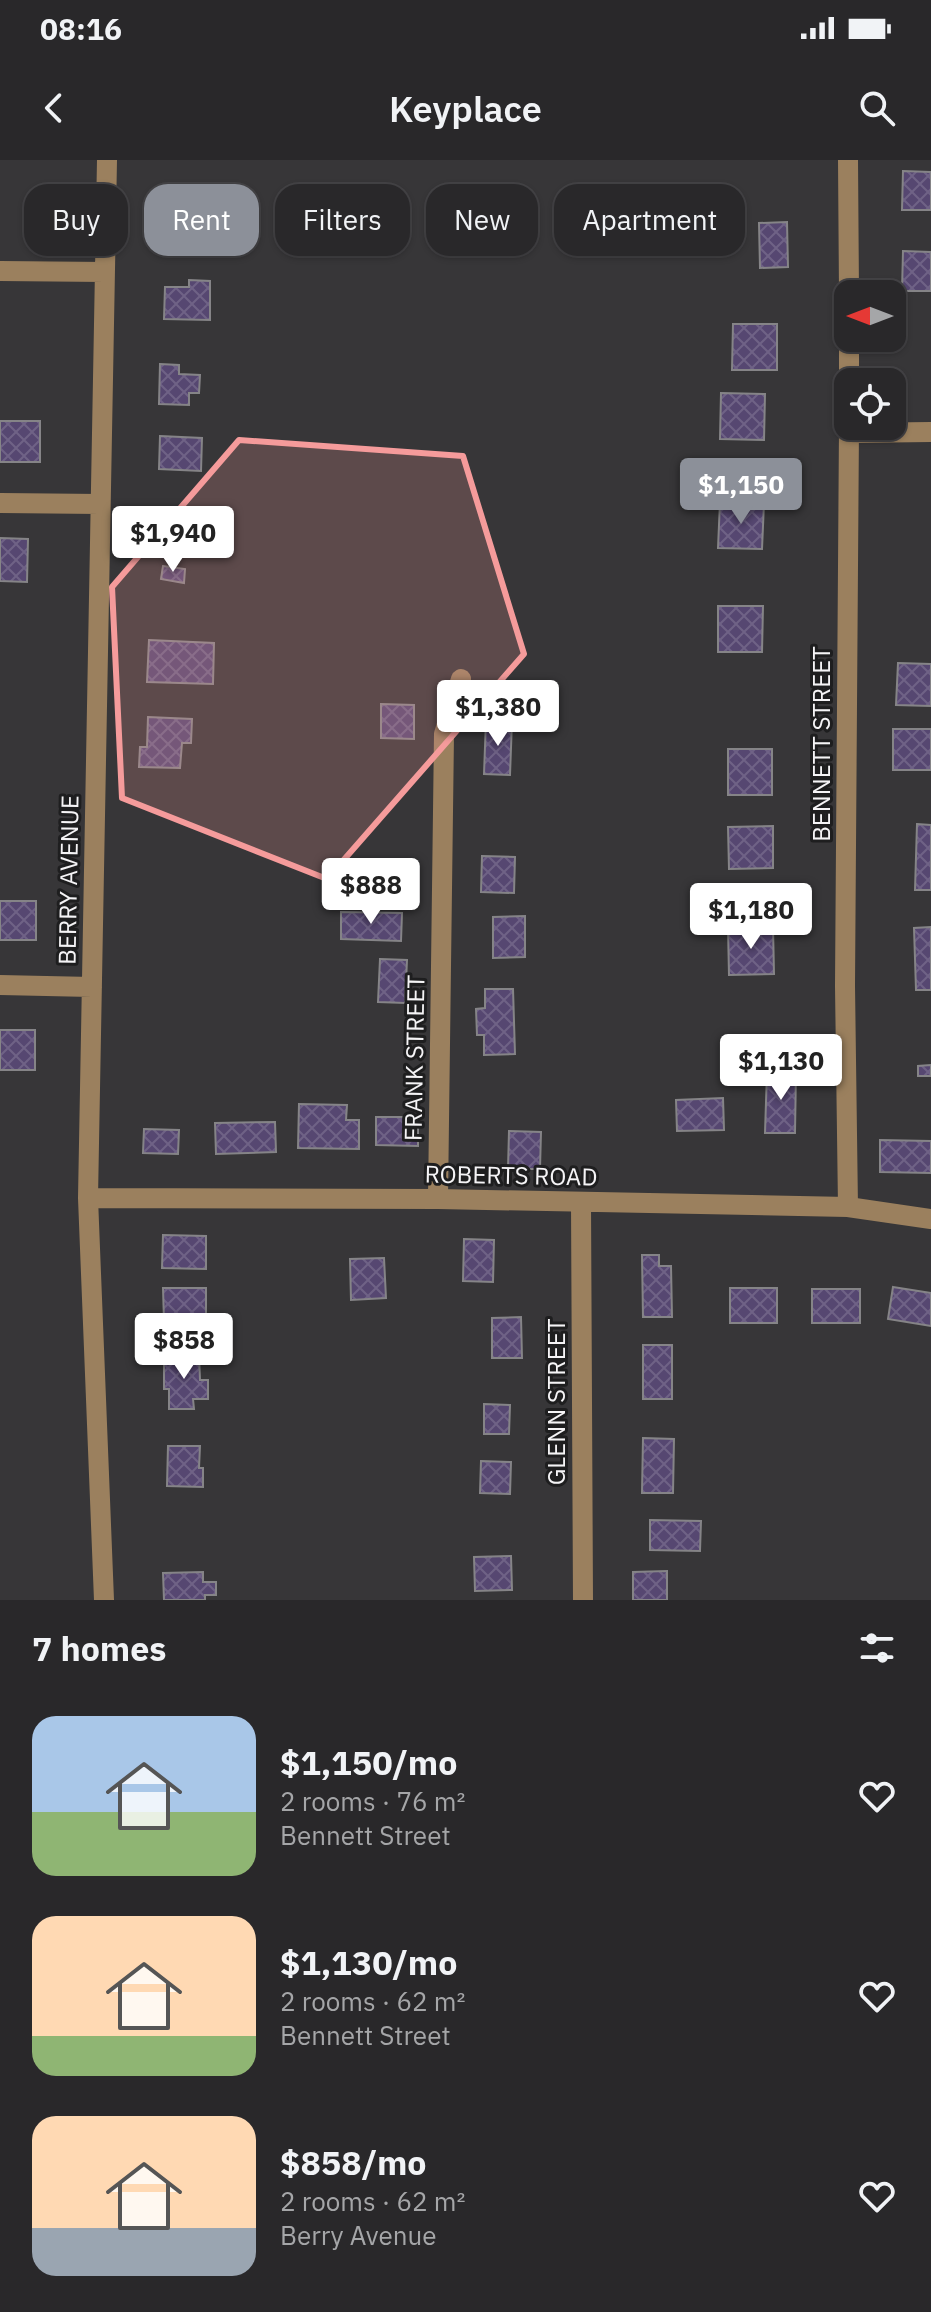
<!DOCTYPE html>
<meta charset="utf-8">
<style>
body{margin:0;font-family:"IBM Plex Sans",sans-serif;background:#313032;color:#f1f3f6;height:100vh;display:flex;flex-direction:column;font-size:30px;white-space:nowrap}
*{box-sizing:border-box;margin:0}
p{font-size:26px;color:#a5a6a8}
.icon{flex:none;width:44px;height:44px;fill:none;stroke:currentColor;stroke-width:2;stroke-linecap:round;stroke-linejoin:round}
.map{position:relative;height:1440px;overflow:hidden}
.panel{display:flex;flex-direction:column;background:#29282a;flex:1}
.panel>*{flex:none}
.guide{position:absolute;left:24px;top:24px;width:884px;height:72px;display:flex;gap:16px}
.needle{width:52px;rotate:270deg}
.buttons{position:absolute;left:834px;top:120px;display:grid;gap:16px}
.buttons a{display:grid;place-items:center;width:72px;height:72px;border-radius:16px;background:#29282a;box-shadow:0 2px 6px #0004,0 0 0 2px #454447;font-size:40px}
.price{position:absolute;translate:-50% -68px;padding:0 18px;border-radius:8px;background:#fff;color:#222;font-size:26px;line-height:52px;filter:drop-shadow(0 2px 4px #0008)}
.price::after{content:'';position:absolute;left:50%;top:48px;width:24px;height:18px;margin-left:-12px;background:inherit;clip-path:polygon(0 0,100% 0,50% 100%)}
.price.selected{background:#8c9099;color:#fff}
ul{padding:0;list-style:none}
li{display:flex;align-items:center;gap:24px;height:200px;padding:0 32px}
li span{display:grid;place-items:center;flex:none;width:224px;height:160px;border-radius:24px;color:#555}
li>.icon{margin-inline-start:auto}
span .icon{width:96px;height:96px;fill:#fffc;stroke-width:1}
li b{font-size:34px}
h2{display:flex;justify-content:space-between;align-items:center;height:96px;padding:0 32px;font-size:34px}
.chip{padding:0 28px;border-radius:24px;background:#29282a;box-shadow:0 2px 6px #0004,0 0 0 2px #454447;font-size:28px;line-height:72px}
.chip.selected{background:#8c9099;color:#fff}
.status{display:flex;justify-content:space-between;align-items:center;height:56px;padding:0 40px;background:#29282a;direction:ltr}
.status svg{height:22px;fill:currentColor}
header{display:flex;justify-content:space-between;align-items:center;height:104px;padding:0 32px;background:#29282a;font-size:36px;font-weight:600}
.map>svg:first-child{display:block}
.building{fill:url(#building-cross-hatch);stroke:#858487;stroke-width:2}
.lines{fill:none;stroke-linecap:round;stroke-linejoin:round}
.minor{stroke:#9b805e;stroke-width:20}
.marked{fill:#f59b9b;fill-opacity:0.2;stroke:#f59b9b;stroke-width:6;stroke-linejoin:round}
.labels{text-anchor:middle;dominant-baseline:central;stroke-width:6;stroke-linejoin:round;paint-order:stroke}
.street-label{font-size:24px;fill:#f5f4f6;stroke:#1e1e1f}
</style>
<div class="status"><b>08:16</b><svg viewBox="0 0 49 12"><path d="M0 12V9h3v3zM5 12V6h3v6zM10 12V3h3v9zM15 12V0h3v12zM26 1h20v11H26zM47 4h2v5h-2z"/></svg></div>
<header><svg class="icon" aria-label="back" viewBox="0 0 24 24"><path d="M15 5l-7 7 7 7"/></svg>Keyplace<svg class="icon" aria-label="search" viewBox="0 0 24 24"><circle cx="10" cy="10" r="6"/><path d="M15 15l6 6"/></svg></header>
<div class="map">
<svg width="931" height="1440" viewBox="0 0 931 1440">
<defs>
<pattern id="building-cross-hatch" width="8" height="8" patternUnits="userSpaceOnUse" patternTransform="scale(2)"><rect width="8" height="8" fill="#564771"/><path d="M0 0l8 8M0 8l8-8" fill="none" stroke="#6f6286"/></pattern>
</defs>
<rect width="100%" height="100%" fill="#373638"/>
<!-- building -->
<path class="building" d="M903 11 931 12V50H902Z
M171 54 205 55 204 81 199 80V85H193V80L170 79V71H163V58H171Z
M787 62 788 107 760 108 759 63Z
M903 91 931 92V131H902Z
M189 120 210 121V160L164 159 165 127H189Z
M733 164H777V210H732Z
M160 204 179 205V214L200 215 199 233H189V245L159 244Z
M721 233 765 234 764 280 720 279Z
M0 261H40V302H0Z
M160 276 202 278 201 311 159 309Z
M722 300 732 301 731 316 721 315Z
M720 342 764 343 762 389 718 388Z
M0 378 28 379 27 422 0 421Z
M163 406 185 409 184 423 161 419Z
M718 446H763L762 492H718Z
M149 480 214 483 213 524 147 522Z
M898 503 931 504V546L896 545Z
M381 544 414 545V579L381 578Z
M148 557 192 559 191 583H182L180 608 139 607 140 587H147Z
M486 560 512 561 510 615 484 614Z
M893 569H931V610H893Z
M728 589H772V635H728Z
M917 664 931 665V730H915Z
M773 666V708L729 709 728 667Z
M482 696 515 697 514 733 481 732Z
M0 741H36V780H0Z
M341 752 402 753 401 781 341 779Z
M525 756V797L493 798V757Z
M773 767 774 814 729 815 728 768Z
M931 767V830H916L914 768Z
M380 799 407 800 405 843 378 842Z
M485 829H513L515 894 484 895V875H477L476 849 485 848Z
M0 870H35V910H0Z
M931 905V916H918V906Z
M767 911H796L795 973H765Z
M723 938 724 970 677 971 676 940Z
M299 944 347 945 346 960H359V989L298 988Z
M376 957H418V986L376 985Z
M275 962 276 992 216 994 215 963Z
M144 969 179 970 178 994 143 993Z
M509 971 541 972 540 1009H508Z
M880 980 931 981V1013L880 1012Z
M163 1075 206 1076V1109L162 1108Z
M464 1079 494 1080 493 1122 463 1121Z
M642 1095H659V1106H671L672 1157H643Z
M384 1098 386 1138 351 1140 350 1099Z
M893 1127 931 1133V1166L888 1159Z
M163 1128H206V1161H164Z
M730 1128H777V1163H730Z
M812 1129H860V1163H812Z
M521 1157 522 1198H492V1158Z
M643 1185H672V1239H643Z
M164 1194H199L200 1220H208V1239H193L194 1249H169V1229H164Z
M484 1244 510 1245 509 1274H484Z
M643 1278 674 1279 673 1333H642Z
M168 1286H200L199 1308H203V1327L167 1326Z
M481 1301 511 1302 510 1334 480 1333Z
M650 1360 701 1361 700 1391 650 1390Z
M511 1396 512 1430 475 1431 474 1397Z
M667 1411V1440H633V1412Z
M203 1412V1422H216V1435H205V1440H164L163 1413Z"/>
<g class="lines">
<!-- minor -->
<path class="minor" d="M848 0 849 134
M0 111 105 112
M849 178V222
M849 273 931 272
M0 343 100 344
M0 825 92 827
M88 1038 438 1039 848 1047 931 1059
M438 1039 444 574 461 519
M581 1043 583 1440
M848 1047 845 826 849 266
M104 1440 88 1038 107 0"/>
</g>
<!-- marked area -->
<path class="marked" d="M239 280 463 296 524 494 327 719 122 638 112 427Z"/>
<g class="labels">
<!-- street labels -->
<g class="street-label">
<text transform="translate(821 584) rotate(-90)">BENNETT STREET</text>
<text transform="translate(68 720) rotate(-89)">BERRY AVENUE</text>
<text transform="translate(414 898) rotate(-89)">FRANK STREET</text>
<text transform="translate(511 1015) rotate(1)">ROBERTS ROAD</text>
<text transform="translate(556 1242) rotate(-90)">GLENN STREET</text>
</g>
</g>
</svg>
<div class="buttons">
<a><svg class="needle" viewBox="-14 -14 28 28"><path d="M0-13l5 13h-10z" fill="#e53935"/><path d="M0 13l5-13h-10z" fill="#a5a6a8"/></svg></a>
<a><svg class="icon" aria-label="locate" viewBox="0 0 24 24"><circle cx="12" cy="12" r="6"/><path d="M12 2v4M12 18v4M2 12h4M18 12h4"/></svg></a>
</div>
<b class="price selected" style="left:741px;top:366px">$1,150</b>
<b class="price" style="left:173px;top:414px">$1,940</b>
<b class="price" style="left:498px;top:588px">$1,380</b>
<b class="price" style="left:371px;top:766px">$888</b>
<b class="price" style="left:751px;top:791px">$1,180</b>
<b class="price" style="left:781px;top:942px">$1,130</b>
<b class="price" style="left:184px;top:1221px">$858</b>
<div class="guide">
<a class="chip">Buy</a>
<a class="chip selected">Rent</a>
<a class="chip">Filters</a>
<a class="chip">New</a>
<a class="chip">Apartment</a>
</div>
</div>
<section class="panel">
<h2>7 homes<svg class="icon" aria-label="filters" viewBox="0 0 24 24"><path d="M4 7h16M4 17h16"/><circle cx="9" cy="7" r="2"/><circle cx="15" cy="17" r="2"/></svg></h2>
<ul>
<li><span style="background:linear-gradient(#a9c7e8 60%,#8fb573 0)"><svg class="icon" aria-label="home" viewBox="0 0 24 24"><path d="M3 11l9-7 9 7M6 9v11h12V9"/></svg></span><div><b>$1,150/mo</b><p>2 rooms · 76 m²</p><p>Bennett Street</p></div><svg class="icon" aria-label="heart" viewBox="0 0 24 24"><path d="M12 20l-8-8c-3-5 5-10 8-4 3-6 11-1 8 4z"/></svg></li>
<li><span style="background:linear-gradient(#ffd9b3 75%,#8fb573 0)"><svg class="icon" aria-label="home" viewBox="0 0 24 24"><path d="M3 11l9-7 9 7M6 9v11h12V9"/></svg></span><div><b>$1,130/mo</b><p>2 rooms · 62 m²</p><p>Bennett Street</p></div><svg class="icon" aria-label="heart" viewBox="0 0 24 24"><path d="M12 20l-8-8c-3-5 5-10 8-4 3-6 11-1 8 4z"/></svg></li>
<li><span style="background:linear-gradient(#ffd9b3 70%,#9aa5b1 0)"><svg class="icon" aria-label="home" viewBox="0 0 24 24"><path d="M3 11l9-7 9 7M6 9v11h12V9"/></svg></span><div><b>$858/mo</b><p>2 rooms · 62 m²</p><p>Berry Avenue</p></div><svg class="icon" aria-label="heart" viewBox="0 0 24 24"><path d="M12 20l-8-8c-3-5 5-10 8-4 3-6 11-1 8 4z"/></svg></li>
</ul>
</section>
